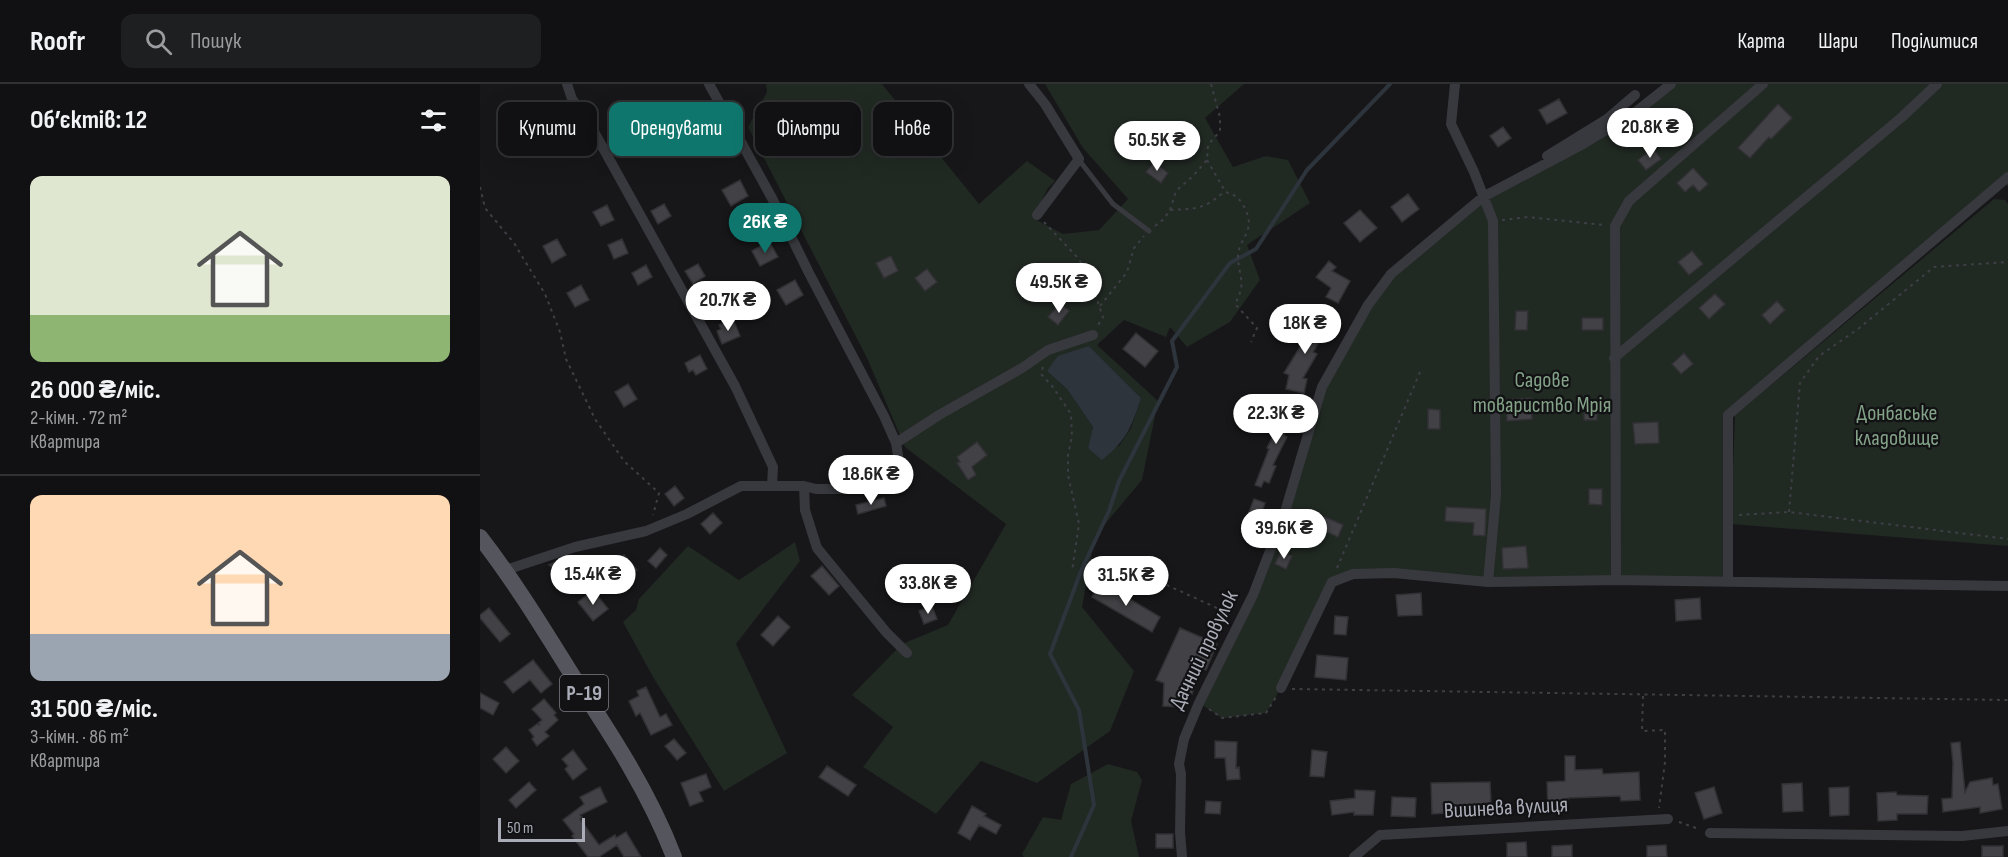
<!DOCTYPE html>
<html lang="uk">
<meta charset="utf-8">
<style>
body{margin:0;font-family:"Sofia Sans Condensed",sans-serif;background:#1e1f21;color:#f1f3f6;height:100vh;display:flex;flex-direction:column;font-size:22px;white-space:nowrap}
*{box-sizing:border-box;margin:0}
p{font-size:20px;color:#9c9da0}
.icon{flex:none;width:33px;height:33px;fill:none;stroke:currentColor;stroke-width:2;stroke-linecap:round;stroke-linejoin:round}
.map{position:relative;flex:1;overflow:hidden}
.sheet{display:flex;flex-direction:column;background:#111113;width:480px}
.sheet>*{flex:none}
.top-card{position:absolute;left:18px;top:18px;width:570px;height:54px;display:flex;gap:12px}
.scale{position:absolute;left:18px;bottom:15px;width:87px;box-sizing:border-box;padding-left:6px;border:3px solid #aaadb8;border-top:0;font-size:16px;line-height:21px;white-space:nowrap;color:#aaadb8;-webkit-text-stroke:4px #121214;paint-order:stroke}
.price{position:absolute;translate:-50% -51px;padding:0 14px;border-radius:21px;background:#fff;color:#222;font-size:20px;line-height:39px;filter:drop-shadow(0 2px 3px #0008)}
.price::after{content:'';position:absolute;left:50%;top:36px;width:18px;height:14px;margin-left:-9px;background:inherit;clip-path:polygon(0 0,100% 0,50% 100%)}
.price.on{background:#0f766e;color:#fff}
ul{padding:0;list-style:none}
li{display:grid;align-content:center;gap:12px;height:318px;padding:0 30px}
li+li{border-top:2px solid #303133}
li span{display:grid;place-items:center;height:186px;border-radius:12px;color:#555}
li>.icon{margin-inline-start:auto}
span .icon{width:108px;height:108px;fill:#fffc;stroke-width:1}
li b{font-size:26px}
h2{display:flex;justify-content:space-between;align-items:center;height:72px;padding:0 30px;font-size:26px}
.chip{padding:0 21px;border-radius:12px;background:#111113;box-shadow:0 6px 24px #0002,0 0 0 2px #303133;font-size:21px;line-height:54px}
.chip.on{background:#0f766e;color:#fff}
header{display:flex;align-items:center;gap:36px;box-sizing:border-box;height:84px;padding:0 30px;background:#111113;border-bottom:2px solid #303133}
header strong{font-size:28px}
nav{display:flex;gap:33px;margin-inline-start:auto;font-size:21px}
.search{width:420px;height:54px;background:#1e1f21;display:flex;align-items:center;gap:15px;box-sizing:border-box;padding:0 21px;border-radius:12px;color:#9c9da0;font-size:22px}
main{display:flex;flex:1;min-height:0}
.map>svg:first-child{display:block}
.green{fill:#212923;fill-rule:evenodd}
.water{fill:#2e343c}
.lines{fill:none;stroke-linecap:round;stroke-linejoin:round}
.stream{stroke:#2e343c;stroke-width:4}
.building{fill:#424246;stroke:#323135;stroke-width:1.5}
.path{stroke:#3e3f45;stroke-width:2;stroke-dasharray:3 4.5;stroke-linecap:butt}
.service{stroke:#38393e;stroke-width:5}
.minor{stroke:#38393e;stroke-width:10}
.primary{stroke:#55555d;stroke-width:16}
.labels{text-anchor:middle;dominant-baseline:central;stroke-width:4.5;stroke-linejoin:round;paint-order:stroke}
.shield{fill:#121214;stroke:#7c7e87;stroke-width:1.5}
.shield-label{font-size:21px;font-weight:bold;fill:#aaadb8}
.park-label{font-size:22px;fill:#83a288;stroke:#121214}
.street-label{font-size:22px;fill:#aaadb8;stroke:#121214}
</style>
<header>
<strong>Roofr</strong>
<div class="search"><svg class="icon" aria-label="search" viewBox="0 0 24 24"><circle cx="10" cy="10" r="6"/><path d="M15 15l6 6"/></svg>Пошук</div>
<nav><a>Карта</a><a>Шари</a><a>Поділитися</a></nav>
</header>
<main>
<section class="sheet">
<h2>Об’єктів: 12<svg class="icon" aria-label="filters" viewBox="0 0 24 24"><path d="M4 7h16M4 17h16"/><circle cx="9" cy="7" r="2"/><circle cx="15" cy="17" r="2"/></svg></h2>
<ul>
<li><span style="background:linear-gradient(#dfe7d0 75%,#8fb573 0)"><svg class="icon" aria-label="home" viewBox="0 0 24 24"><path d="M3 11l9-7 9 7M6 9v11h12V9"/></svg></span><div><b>26 000 ₴/міс.</b><p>2-кімн. · 72 m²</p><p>Квартира</p></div></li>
<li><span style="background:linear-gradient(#ffd9b3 75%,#9aa5b1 0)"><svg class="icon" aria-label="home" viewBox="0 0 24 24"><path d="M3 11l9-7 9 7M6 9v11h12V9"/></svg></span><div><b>31 500 ₴/міс.</b><p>3-кімн. · 86 m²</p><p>Квартира</p></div></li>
</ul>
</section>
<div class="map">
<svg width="1528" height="773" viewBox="0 0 1528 773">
<rect width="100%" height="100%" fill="#171719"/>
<!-- green -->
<path class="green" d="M286 0H402L499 120 547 77 575 97 568 104 553 134 583 150 619 146 648 115 603 64 565 0H764L725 34 753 83 786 72 808 76 830 119 767 161 780 196 750 238 707 263 690 243 686 253 644 236 617 261 678 317 662 396 615 452 602 523 654 587 630 647 557 699 501 677 456 730 383 683 413 643 372 611 422 560 468 541 526 440 425 363 387 274 268 43 287 8ZM609 262 661 314 651 344 639 362 608 364 613 343 587 305 567 287Z
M1191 0H1528V103L1524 97 1248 331V498H1008L914 490 852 498 801 604 786 629 742 634 719 619 774 511 842 303 911 190 1003 113 1103 60Z
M1514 115 1525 116 1528 120V462L1251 440 1255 331Z
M315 458 320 477 256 560 307 669 244 707 173 593 143 538 156 526 159 515 208 462 259 496Z
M628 680 657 688 662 696 651 737 659 773H544L542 770 563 733 581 736 591 700Z"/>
<!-- water -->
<path class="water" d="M609 262 661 314C651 344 647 356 622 376L608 364 613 343 587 305 567 287 578 272Z"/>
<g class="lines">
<!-- stream -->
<path class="stream" d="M591 773 614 721 599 626 570 570 601 487 629 427 639 397 697 283 692 257 750 179 776 165 827 86 910 0"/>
</g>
<!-- building -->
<path class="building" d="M1079 15 1087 29 1067 40 1059 26Z
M1298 20 1312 34 1291 55 1289 53 1270 74 1258 64Z
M1023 43 1031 54 1018 63 1010 52Z
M1173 64 1181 75 1166 86 1158 76Z
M674 78 688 89 681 99 666 88Z
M1213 84 1228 100 1219 108 1213 101 1205 108 1197 99Z
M260 96 268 112 251 122 242 106Z
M928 110 939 125 922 138 911 123Z
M184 120 191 132 178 140 171 127Z
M127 121 134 136 121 142 113 128Z
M880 126 897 144 880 158 864 139Z
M77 155 86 171 72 179 63 162Z
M142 155 148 169 134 175 128 161Z
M289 157 298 173 280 182 272 167Z
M1212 167 1223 180 1209 191 1198 178Z
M411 172 418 187 404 194 396 179Z
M849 177 856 183 852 187 870 197 858 219 846 213 851 204 836 193Z
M218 180 225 192 213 200 205 187Z
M166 181 172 193 158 201 152 189Z
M447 185 457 198 445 207 435 194Z
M315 196 323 211 306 221 297 206Z
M101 201 109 216 95 223 87 209Z
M1235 210 1245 220 1229 235 1219 224Z
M1297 217 1305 226 1290 240 1282 231Z
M580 219 589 227 578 241 568 233Z
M1036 227H1048L1047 246H1035Z
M841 232 851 238 833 268 837 270 823 294 827 295 824 309 806 305 809 291 804 289 825 255 814 244 821 238 830 248Z
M1102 234H1123V246H1102Z
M253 235 260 252 242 260 237 247 241 245 239 241Z
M656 249 678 267 665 283 643 265Z
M1204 269 1213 280 1201 290 1192 280Z
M220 271 227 285 216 291 213 286 209 288 205 279Z
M148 300 157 315 144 323 135 308Z
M1051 314 1052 335 1027 337 1026 316Z
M805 320 817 325 804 351 807 353 793 381 796 382 789 399 784 397 781 403 775 401 789 365 787 364 800 338 797 336Z
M1104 320H1117V336H1104Z
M948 325 960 326V345H948Z
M1178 338 1179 359 1155 360 1153 339Z
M497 358 507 371 492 383 496 391 488 396 477 379 480 378 477 373Z
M195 402 204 414 194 422 185 410Z
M1109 405H1122V421L1109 420Z
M404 414 406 422 378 430 376 421Z
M774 415 785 419 776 445 764 441Z
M966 423 1006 425 1005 452 993 451 994 439 965 437Z
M233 429 242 439 230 450 221 440Z
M845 433 863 441 858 453 840 445Z
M1046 462 1048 484 1023 485 1022 464Z
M180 464 187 471 176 484 168 477Z
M801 467 812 472 806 485 795 480Z
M144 471 157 486 143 497 138 490 134 494 127 485Z
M81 475 117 496 112 505 69 481Z
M342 482 359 502 349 511 331 492Z
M621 498 680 533 672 548 612 513Z
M113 506 128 525 113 537 98 518Z
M941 509 942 531 918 532 916 511Z
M1220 514 1221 535 1196 537 1195 516Z
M452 522 457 535 444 540 439 527Z
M9 524 30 550 20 558 0 534V531Z
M298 532 310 543 293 562 281 551Z
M855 532 868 533 866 551 854 550Z
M700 544 737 560 726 586 722 584 712 610 701 605 700 623 683 622 684 599 676 596Z
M837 571 868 574 866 596 835 593Z
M53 576 72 600 61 609 50 596 33 609 24 598Z
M166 603 180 633 186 630 192 641 171 651 160 629 156 632 149 617 159 612 157 607Z
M0 609 19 619 13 631 0 624Z
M64 615 76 629 74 631 78 636 65 648 69 652 57 662 52 655 54 653 49 646 57 640 60 641 58 639 62 636 52 625Z
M194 655 206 669 197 676 185 662Z
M735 657 757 658 756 684 759 683 760 695 747 696 745 674H735Z
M1480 658 1485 708 1490 698 1512 694 1513 701 1518 700 1522 725 1500 729V723L1463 728 1462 715 1472 714 1473 679 1471 659Z
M26 663 39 677 26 689 13 675Z
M93 666 107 685 93 696 85 685 88 682 82 675Z
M832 666 847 668 844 693 830 692Z
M1085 672H1095V686L1122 685 1123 690 1159 688 1160 716 1141 717 1140 712 1088 714V725L1068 726 1067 698 1085 697Z
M347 682 376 701 368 712 339 693Z
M226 690 231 703 219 708 223 717 210 722 201 699Z
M49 698 56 706 36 724 29 716Z
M1010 698 1011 719H1006V726H995V730L983 731V728L952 730 951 699Z
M1322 699 1323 727 1303 728 1302 700Z
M120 703 127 718 100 731 102 733 100 735 119 761 135 751 136 754 146 748 161 773H144L137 761 119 773H108L92 752 94 750 83 736 104 720 100 713Z
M1234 703 1242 729 1224 735 1215 709Z
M1369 703V731L1350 732 1349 704Z
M875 706 895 707 893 731H874V728L852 731 850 717 875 714Z
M1416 708 1417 711 1448 712 1447 730H1417V736L1398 737 1397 709Z
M912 713 936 714 935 733 911 732Z
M726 717 741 718 740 730 725 729Z
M492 722 506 730 504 732 521 741 516 750 499 741 490 756 478 749Z
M676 750H693V764H676Z
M1046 758 1047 773H1027V759Z
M1092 761V773H1072V762Z
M1186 761 1187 773H1167V762Z
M1502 762H1523V773H1502Z"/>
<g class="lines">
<!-- path -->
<path class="path" d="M727 76 745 107
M0 103 5 124 34 159 65 210 80 248 86 275 115 335 144 377 179 409 173 431
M690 126 696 107 713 92 727 76 728 61 740 47V33L731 0
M1022 136 1048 133 1124 141
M564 138 597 173 607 187 623 233 617 243
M675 142 684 135 690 126C704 125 717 126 729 119 735 116 739 111 745 108 754 110 758 113 763 121 779 148 757 153 758 175 760 195 766 200 755 220L777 244 771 258
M620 222 647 188 654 164 664 152
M563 283 561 290 572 302 591 330 592 353 588 371V391L599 440 592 487
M1309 428 1320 299 1339 272 1378 245 1454 183 1528 178
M1259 431 1309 428 1528 455
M655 481 678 497 750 530
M857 484 940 288
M812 605 1528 616
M1163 612 1162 647 1185 646V678L1179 724
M729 625 742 634 786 629 796 613
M1199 738 1219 745"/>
<!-- service -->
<path class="service" d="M599 76 633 120 669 147"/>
<!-- minor -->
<path class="minor" d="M87 0 92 15 107 35 255 302 293 383 292 402
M549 0 565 20 599 75 557 131
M975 0 971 40 994 88 1013 137 1016 411 1008 498
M1067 72 1127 35 1155 11
M1134 274 1422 33 1457 0
M416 359 459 331 542 284 568 266 613 251
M324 402 325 426 337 464 406 548 427 569
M26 486 95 463 166 447 207 430 261 402H324L336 405H375L414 389 419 377 416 359 404 332 329 189 293 116 229 0
M1136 496 1135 142 1149 117 1283 0
M1248 498V331L1528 93
M801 604 852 498 873 490 914 489 1008 498 1136 496 1528 502
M1230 749 1482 752 1528 747
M702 773 700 748 701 690 699 680 704 655 719 619 773 511 805 428 842 303 888 221 911 190 1003 113 1103 60 1157 27 1191 0
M874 773 900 751 1188 735"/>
<!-- primary -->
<path class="primary" d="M0 453C35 498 64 546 94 594 132 652 169 708 194 773"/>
</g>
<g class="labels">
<!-- shield labels -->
<rect class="shield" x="80" y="591" width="48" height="36" rx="4.5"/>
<g class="shield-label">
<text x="104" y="609">Р-19</text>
</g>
<!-- park labels -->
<g class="park-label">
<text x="1062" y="296">Садове<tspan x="1062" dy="25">товариство Мрія</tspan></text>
<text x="1417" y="329">Донбаське<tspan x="1417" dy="25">кладовище</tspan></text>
</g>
<!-- street labels -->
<g class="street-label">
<text transform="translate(724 566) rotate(-64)">Дачний провулок</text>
<text transform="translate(1026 724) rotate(-3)">Вишнева вулиця</text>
</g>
</g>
</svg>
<div class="scale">50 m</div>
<b class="price" style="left:1170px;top:75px">20.8K ₴</b>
<b class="price" style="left:677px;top:88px">50.5K ₴</b>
<b class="price on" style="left:285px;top:170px">26K ₴</b>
<b class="price" style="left:579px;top:230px">49.5K ₴</b>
<b class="price" style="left:248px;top:248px">20.7K ₴</b>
<b class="price" style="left:825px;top:271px">18K ₴</b>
<b class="price" style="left:796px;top:361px">22.3K ₴</b>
<b class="price" style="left:391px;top:422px">18.6K ₴</b>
<b class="price" style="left:804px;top:476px">39.6K ₴</b>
<b class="price" style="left:113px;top:522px">15.4K ₴</b>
<b class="price" style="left:646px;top:523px">31.5K ₴</b>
<b class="price" style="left:448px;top:531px">33.8K ₴</b>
<div class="top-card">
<a class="chip">Купити</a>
<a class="chip on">Орендувати</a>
<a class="chip">Фільтри</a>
<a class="chip">Нове</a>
</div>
</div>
</main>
